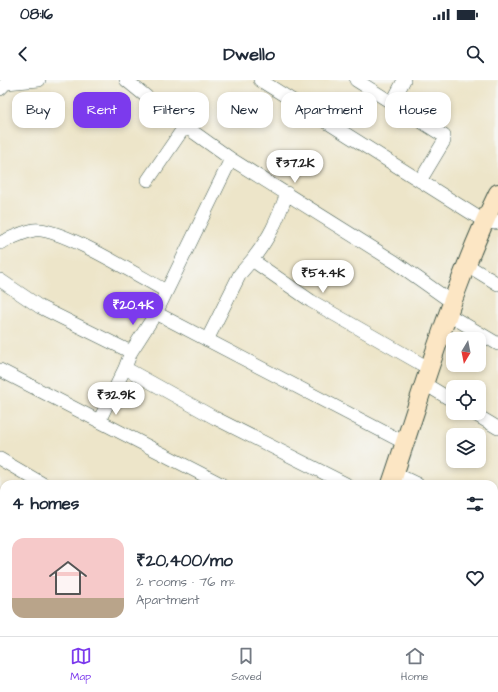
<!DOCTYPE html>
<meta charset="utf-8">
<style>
body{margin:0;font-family:"Architects Daughter",sans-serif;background:#f2f2f3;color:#1f2937;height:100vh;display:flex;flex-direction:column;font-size:15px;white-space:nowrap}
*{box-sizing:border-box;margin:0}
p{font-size:13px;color:#747a83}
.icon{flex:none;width:22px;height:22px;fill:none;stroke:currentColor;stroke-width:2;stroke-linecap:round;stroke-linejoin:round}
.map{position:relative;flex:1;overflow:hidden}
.side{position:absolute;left:0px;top:400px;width:498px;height:156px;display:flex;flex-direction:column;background:#fff;border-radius:12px 12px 0 0;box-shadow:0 2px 6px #0003}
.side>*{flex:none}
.top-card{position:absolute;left:12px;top:12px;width:474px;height:36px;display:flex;gap:8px}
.needle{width:26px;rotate:190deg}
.buttons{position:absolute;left:446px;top:252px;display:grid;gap:8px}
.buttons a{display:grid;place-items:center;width:40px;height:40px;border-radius:8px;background:#fff;box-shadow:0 2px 6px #0003;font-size:20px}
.price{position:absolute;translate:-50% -34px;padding:0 9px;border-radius:14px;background:#fff;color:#222;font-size:13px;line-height:26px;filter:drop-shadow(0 1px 2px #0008)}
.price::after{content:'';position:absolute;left:50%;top:24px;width:12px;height:9px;margin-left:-6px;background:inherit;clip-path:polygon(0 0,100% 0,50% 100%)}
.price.current{background:#7c3aed;color:#fff}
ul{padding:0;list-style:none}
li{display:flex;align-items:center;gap:12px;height:100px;padding:0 12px}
li span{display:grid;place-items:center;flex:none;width:112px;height:80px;border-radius:12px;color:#555}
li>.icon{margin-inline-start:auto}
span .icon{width:48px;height:48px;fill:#fffc;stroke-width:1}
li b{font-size:17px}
h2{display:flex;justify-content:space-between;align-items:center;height:48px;padding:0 12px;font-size:17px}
.pill{padding:0 14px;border-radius:12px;background:#fff;box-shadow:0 2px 6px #0003;font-size:14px;line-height:36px}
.pill.current{background:#7c3aed;color:#fff}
.status{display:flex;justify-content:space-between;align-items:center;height:28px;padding:0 20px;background:#fff;direction:ltr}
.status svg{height:11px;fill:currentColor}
header{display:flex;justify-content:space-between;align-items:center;height:52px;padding:0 12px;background:#fff;font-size:18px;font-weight:700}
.tab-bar{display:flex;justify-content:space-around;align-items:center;height:56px;border-top:1px solid #e0e1e3;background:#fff;font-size:11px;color:#747a83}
.tab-bar a{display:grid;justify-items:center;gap:2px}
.tab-bar .current{color:#7c3aed}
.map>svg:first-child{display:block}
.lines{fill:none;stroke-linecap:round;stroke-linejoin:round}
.minor-casing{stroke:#3e564a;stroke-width:14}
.secondary-casing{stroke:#3e564a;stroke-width:20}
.minor{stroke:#fff;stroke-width:13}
.secondary{stroke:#fce6c4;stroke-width:18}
</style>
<div class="status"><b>08:16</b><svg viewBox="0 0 49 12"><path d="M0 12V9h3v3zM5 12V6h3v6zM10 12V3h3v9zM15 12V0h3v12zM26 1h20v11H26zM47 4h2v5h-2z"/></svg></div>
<header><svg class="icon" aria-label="back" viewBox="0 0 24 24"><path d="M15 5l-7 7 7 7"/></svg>Dwello<svg class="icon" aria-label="search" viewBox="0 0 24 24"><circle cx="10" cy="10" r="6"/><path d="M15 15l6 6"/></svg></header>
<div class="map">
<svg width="498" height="556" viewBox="0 0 498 556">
<rect width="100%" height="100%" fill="#f6f6f2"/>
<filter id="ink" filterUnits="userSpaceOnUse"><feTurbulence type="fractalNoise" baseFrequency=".025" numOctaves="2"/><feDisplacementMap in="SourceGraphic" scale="8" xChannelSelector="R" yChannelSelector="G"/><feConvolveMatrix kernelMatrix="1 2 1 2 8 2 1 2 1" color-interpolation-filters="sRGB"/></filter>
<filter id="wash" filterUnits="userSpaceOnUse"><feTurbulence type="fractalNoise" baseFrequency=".012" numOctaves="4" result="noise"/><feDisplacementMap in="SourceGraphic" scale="16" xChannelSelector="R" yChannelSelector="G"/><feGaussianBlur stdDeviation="0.9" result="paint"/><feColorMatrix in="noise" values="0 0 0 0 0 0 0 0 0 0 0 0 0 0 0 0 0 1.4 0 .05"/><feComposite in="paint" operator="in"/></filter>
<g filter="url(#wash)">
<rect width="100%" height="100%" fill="#ede5c9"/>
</g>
<g filter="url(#ink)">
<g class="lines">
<defs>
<path id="minor" d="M126 0 164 31 231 79 395 182 453 223
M260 0 484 141 495 143 498 141
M356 0 444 56V61L420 101
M0 9 6 3 39 0
M392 23 404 0
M148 100 185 46
M287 113C277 141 270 157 252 180L311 221 430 289
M0 163C11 158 23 152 34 150 59 146 140 197 166 211
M467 185 498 204
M0 200 40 227 131 272 125 288 215 338 346 404
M156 233 405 363
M449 235 498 264
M207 260 240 194 252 180
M131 272 156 233 231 79
M0 290 221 404
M425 304 453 321
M473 333 498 348
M99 341 125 288
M0 379 43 404
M394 393 417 404
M494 442 498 444
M0 523 4 525
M494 526 498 528
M55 552 62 556
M161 552 168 556
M252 552V556
M384 552 392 556
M15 556 17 552"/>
<path id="secondary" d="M391 404C424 307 453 205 498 113
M335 556 337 552"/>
</defs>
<!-- minor casing -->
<use href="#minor" class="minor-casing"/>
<!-- secondary casing -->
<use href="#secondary" class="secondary-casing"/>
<!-- minor -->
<use href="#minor" class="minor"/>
<!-- secondary -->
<use href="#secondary" class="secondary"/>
</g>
</g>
</svg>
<div class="buttons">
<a><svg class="needle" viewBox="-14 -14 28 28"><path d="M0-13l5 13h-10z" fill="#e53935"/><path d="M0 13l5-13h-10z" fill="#747a83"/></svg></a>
<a><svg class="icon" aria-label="locate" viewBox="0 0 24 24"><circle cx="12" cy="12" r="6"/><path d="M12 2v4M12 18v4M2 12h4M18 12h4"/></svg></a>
<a><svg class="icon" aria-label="layers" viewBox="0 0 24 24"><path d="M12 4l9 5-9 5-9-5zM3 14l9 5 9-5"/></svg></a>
</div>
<b class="price" style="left:295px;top:104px">₹37.2K</b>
<b class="price" style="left:323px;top:214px">₹54.4K</b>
<b class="price current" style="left:133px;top:246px">₹20.4K</b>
<b class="price" style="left:116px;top:336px">₹32.9K</b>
<div class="top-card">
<a class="pill">Buy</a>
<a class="pill current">Rent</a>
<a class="pill">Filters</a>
<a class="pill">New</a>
<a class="pill">Apartment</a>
<a class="pill">House</a>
</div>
<section class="side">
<h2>4 homes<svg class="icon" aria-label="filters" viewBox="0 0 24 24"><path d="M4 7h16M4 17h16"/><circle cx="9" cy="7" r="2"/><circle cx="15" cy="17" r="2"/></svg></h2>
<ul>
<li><span style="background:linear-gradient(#f6c9c9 75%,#b9a48a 0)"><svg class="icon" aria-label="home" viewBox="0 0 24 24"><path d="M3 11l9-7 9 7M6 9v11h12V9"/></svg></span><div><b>₹20,400/mo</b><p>2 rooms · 76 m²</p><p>Apartment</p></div><svg class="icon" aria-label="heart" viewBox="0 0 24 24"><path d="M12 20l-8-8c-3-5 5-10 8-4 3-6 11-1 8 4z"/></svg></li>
</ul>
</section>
</div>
<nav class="tab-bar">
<a class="current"><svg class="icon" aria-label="map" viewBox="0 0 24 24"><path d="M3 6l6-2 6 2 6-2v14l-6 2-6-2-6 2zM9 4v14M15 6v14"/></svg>Map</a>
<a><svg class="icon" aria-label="saved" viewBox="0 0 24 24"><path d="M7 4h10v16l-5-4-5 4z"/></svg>Saved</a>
<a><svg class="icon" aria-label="home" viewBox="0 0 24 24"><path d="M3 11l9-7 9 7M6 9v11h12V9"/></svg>Home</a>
</nav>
